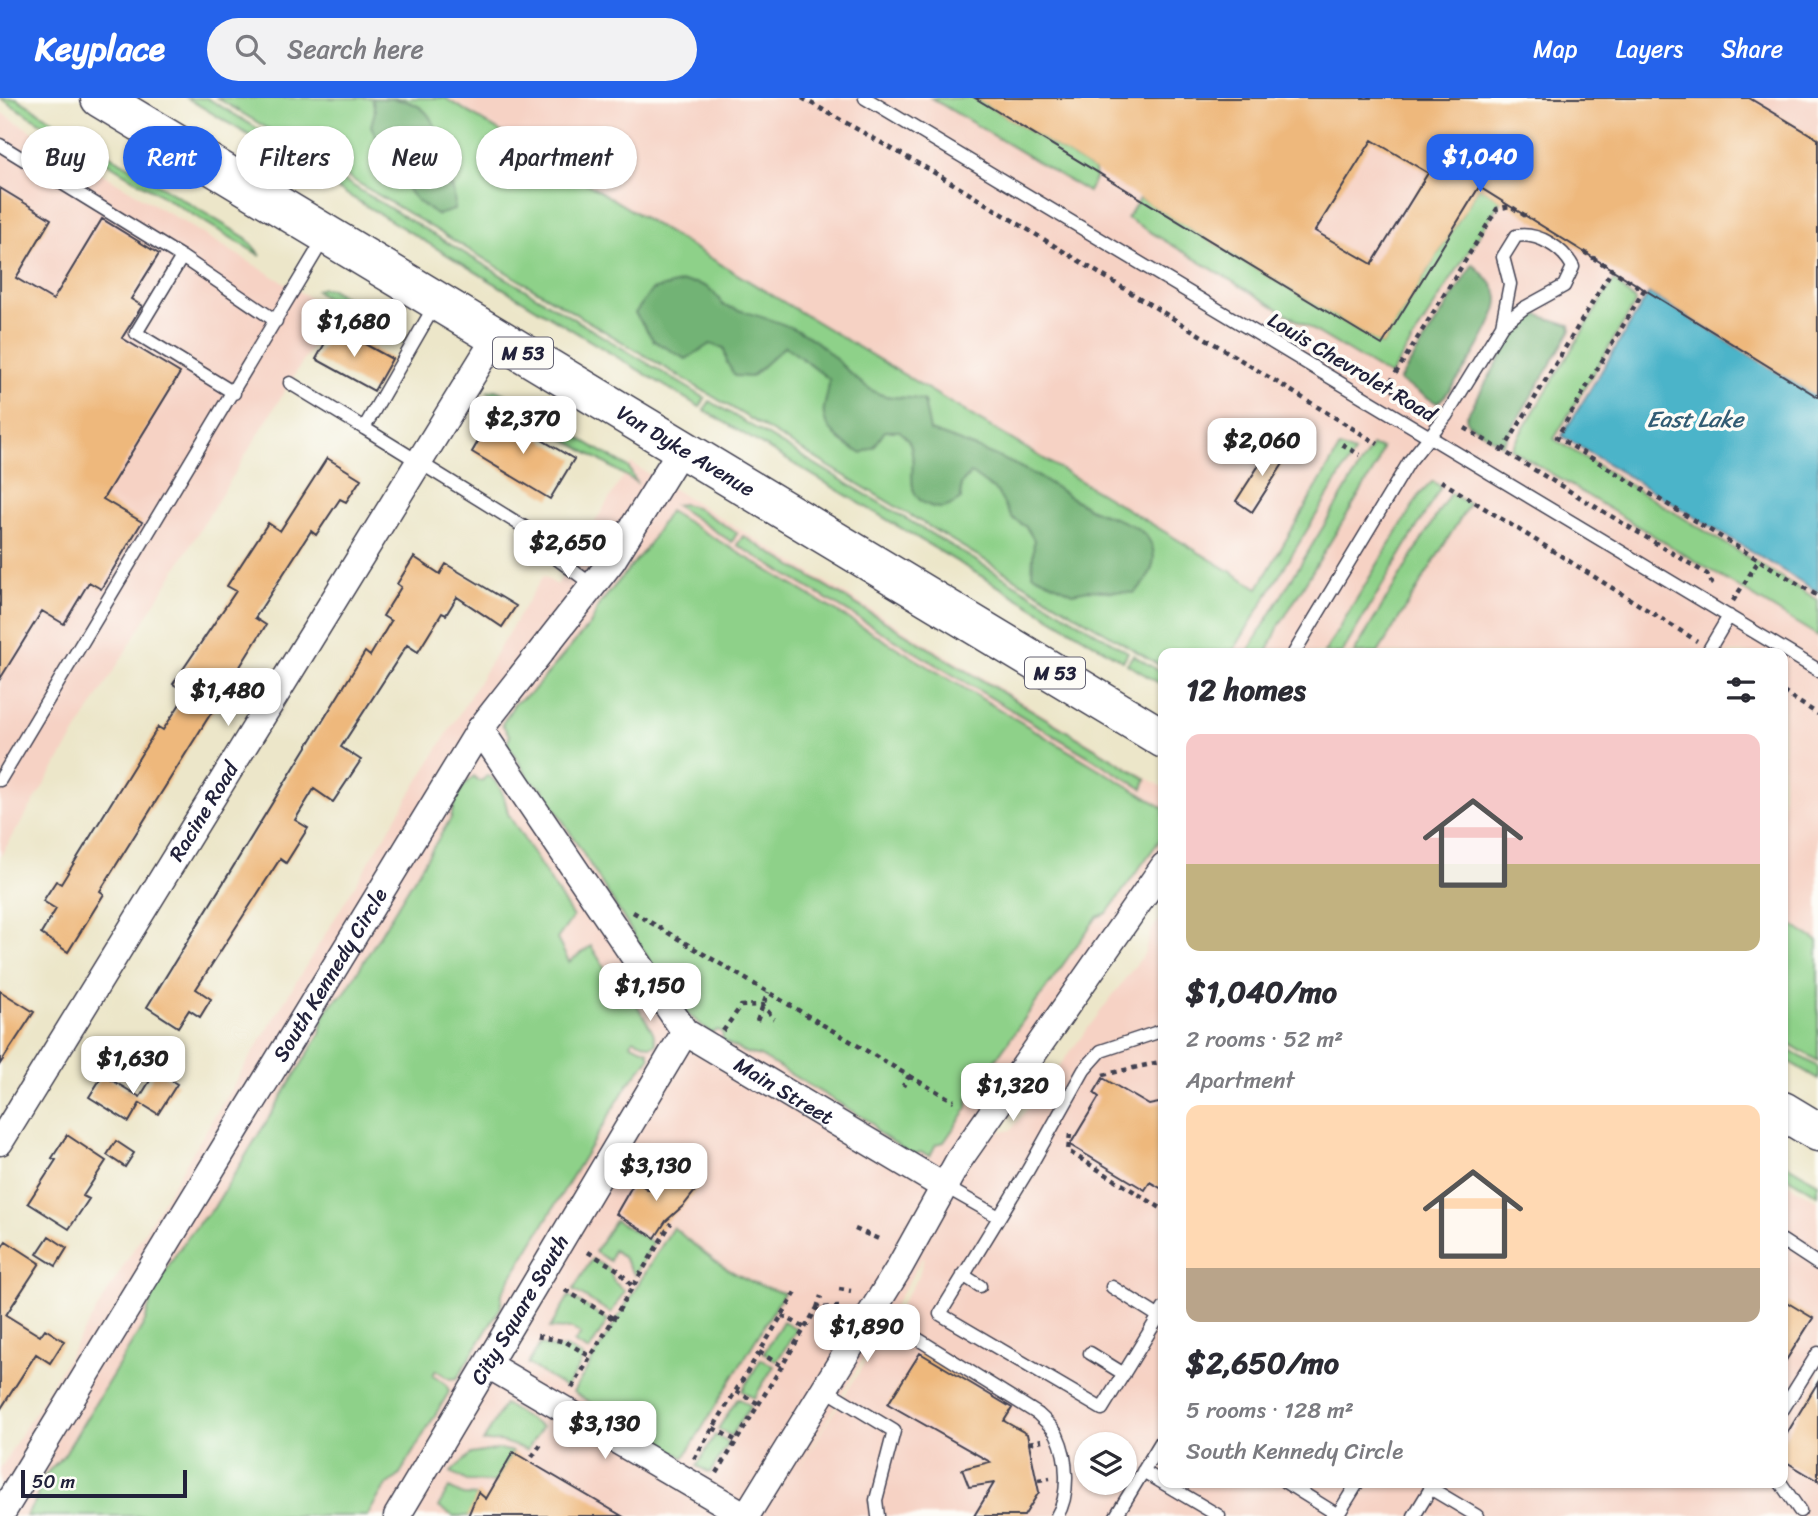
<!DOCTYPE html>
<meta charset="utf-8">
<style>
body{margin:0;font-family:Sriracha,sans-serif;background:#f2f2f3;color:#2b2b33;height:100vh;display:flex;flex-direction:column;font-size:26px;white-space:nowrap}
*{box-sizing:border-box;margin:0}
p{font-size:23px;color:#7c7c81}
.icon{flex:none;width:38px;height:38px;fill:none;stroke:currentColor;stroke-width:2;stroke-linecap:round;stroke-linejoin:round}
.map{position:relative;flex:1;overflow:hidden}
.sheet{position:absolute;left:1158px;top:550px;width:630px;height:840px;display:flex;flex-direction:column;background:#fff;border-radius:14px;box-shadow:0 2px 5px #0004}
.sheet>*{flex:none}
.guide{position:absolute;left:21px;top:28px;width:665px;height:63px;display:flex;gap:14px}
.fabs{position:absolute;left:1074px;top:1334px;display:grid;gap:14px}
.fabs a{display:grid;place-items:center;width:63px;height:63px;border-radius:50%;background:#fff;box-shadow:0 2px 5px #0004;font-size:35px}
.scale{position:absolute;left:21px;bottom:18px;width:166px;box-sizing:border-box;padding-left:7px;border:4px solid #22223b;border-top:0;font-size:19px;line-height:24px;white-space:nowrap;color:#22223b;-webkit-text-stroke:5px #fdfcf7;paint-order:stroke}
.price{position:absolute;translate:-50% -60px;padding:0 16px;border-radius:14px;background:#fff;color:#222;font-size:23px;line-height:46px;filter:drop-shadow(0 2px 4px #0008)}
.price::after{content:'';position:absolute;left:50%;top:42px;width:21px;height:16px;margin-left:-10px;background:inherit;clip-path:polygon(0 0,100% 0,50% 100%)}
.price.active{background:#2563eb;color:#fff}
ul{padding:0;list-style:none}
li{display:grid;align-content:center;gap:14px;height:371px;padding:0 28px}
li span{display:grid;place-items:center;height:217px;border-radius:14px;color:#555}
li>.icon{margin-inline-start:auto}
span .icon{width:126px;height:126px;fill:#fffc;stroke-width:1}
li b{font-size:30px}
h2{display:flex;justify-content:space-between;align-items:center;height:84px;padding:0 28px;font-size:30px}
.pill{padding:0 24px;border-radius:32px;background:#fff;box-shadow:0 2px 5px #0004;font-size:24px;line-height:63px}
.pill.active{background:#2563eb;color:#fff}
header{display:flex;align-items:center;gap:42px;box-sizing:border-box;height:98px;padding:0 35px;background:#2563eb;color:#fff}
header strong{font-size:33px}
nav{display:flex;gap:38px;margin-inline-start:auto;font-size:24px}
.search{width:490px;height:63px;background:#f2f2f3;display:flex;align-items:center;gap:18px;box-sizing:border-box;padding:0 24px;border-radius:38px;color:#7c7c81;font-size:26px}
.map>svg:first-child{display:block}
.built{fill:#f6d2c4;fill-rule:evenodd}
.green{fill:#8ed189;stroke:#587a62;stroke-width:2}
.forest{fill:#72b375;stroke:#4a6a58;stroke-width:2}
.water{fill:#4bb4c9;stroke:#366b82;stroke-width:2}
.building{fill:#eeb87b;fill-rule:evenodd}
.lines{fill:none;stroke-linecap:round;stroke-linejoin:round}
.lane-casing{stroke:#403f50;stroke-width:15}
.street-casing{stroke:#403f50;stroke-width:29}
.primary-casing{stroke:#403f50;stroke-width:41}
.path{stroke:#403f50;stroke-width:4.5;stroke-dasharray:5 5;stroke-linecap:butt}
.lane{stroke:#fff;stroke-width:12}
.street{stroke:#fff;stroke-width:26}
.primary{stroke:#fff;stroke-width:38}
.labels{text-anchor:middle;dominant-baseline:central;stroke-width:7;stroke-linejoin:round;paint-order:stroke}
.shield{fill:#fdfcf7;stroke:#646373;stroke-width:2}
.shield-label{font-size:19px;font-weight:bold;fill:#22223b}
.street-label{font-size:21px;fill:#22223b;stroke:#fdfcf7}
.water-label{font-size:23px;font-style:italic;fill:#325c74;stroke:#fdfcf7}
</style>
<header>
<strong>Keyplace</strong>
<div class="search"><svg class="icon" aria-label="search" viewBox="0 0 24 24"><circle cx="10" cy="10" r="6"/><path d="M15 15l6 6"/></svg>Search here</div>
<nav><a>Map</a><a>Layers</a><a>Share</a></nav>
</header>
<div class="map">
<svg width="1818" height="1418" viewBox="0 0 1818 1418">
<rect width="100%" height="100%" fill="#fdfcf7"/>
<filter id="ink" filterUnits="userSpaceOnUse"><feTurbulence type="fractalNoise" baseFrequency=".0143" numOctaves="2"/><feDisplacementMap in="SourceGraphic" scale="14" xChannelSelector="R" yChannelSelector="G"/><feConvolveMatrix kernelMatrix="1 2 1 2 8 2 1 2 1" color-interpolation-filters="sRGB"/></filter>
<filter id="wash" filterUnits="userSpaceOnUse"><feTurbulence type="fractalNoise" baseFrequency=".00686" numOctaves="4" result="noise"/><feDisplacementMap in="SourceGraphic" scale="28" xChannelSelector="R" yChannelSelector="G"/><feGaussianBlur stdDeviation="1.57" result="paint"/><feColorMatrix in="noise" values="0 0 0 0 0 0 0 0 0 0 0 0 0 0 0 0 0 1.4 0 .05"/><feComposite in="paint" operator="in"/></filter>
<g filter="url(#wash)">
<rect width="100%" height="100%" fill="#ece6c9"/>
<!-- built -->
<path class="built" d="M217 0H1818V963L1783 942V555H1164V570Z
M0 14 333 214 0 759Z
M631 365 1164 690V743L1000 1034 1011 1032 1144 856 1151 833 1164 815V1384H1783V1082L1818 1103V1418H0V1371L543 478 557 487ZM924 1160 918 1179 793 1380 923 1159ZM1087 1346H1125V1384H1087Z"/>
<!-- green -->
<path class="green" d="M0 0H16L246 140 261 158Z
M187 0H207L705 300 700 309Z
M217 0H445L1258 490 1340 349 1354 355 1232 555H1164V570Z
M931 0H975L1094 72 1095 81 1088 94Z
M1479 89 1501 102 1390 278 1127 120 1140 100 1382 247Z
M1614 182 1636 204 1554 341 1818 502V538L1511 351Z
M321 190 331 191 395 229 401 236 402 245 321 197 316 192Z
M495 292 507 297 629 370 636 384 487 294Z
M710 303 1128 554 1123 563 704 312Z
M1372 348 1382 350 1377 367 1278 530 1267 555H1247Z
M1433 383 1441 389 1342 555H1324L1420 396Z
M1450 395 1469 406 1378 555H1354Z
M683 406 695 409 737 435 732 444 675 407Z
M669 413 1164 710V736L1107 815 1097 819 968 1000 967 1011 944 1044 936 1046 930 1058 920 1054 913 1057 877 1034 872 1025 760 958 746 955 723 943 722 935 718 932 711 935 678 908 543 691 530 682 507 645 510 638 502 626 515 605 532 594 592 524 598 508 647 449Z
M743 438 1146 681 1143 691 737 447Z
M1133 557 1164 576V588L1127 566Z
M487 677C501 685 505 700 508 716L573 819 557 841 569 864 591 848 614 885 635 904 653 934 656 946 650 948 633 941 631 946 648 953 650 960 628 986 502 1195 501 1209 457 1280 450 1281 436 1272 433 1277 446 1286 449 1294 398 1379 386 1387 367 1418H26L36 1402 41 1381 64 1357 146 1222C150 1190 189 1132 213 1111L320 936C322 919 328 904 344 896L451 720C454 704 460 688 474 678L478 683 483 682Z
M1783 822 1818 843V963L1783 942Z
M1783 948 1818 969V981L1783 960Z
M1783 1064 1818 1085V1097L1783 1076Z
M615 1122 653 1145 635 1177C627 1168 626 1158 613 1152L610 1163 595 1154Z
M673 1129C708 1160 738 1183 784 1195L684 1360 573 1294Z
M592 1161 609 1171 614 1184 625 1193 611 1215 573 1192Z
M569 1198 608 1222 589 1253 574 1245 581 1236 572 1231 550 1230Z
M783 1223 797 1231 777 1263 764 1255Z
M540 1246 556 1251 566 1249 584 1260 566 1290 528 1266Z
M761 1261 774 1268 754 1300 742 1293Z
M738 1300 751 1308 731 1338 718 1331Z
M504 1306 542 1329 527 1352 500 1343 483 1344Z
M715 1337 729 1345 710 1375 697 1368Z
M500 1351 513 1354 495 1384 467 1383 451 1374 471 1356Z
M449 1390 463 1397 477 1398 469 1418H454L438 1409Z"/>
<!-- forest -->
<path class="forest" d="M372 0C427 0 435 14 444 66 447 85 457 89 454 112L438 117C426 109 411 101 406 87 398 62 413 48 377 41L371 28 375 13Z
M1473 166C1482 176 1497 187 1498 201 1499 220 1453 295 1437 305L1399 283Z
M683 184C704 184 712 190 723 207 755 218 785 223 814 242 836 258 852 282 877 295 892 303 908 296 924 303L930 333C962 344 994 356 1024 371 1047 382 1067 398 1089 410 1106 419 1134 423 1147 439 1162 459 1150 482 1134 495L1088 492 1073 495 1032 476 1034 442 1026 429 1012 420 997 394 971 375 961 386V401C951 408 942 413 930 408 900 396 919 370 910 346 909 342 903 337 900 333H885L874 349 862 355C846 349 820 330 824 310 826 299 829 293 829 281L785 248 751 279 735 278 727 265 724 250 710 246 686 261 654 243 635 215 652 192Z
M1538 217 1570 227 1571 232 1502 347 1468 325 1466 319 1518 229Z"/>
<!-- water -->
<path class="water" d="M1649 195 1818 299V494L1562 338Z"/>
<g id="blocks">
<!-- building -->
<path class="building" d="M975 0H1749L1818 41V299L1479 89 1382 247ZM1372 42 1428 75 1372 166 1315 133Z
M0 90 51 121 16 180 53 202 102 121 159 156 131 201 142 208 122 240 180 275 103 401 142 424 101 491 89 484 64 526 42 513 0 581Z
M334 229 392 261 374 293 316 261Z
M495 314 574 361 550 401 472 354Z
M1272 347 1288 358 1252 414 1236 403Z
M327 360 361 381 346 404 340 401 316 437 311 433 255 520 266 527 100 793 104 796 68 854 41 836 56 811 43 803 56 783 61 786 158 629 163 632 187 595 173 586 236 493 227 488 268 425 280 433Z
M414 459 440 476 446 466 516 508 502 529 457 499 446 517 442 515 418 554 407 547 341 649 361 662 333 704 314 691 295 722 308 730 286 765 280 761 196 891 211 901 200 919 189 912 178 929 147 909 365 554 370 558 391 523 383 518 401 489 397 486Z
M0 893 34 914 0 966Z
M156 973 177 986 158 1016 140 1005 129 1024 89 999 103 977 140 999Z
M1103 980 1149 1007 1164 1004V1092L1150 1084 1145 1092 1070 1047 1099 999 1094 995Z
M67 1037 106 1063 83 1098 89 1101 69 1131 28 1105 56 1062 52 1060Z
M116 1043 134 1055 125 1069 107 1057Z
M676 1078 702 1084 684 1107 666 1123 655 1140 616 1116 635 1083 649 1092Z
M49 1138 67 1150 56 1168 37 1156Z
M6 1143 40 1165 6 1217 40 1238 45 1231 64 1243 50 1265 36 1256 0 1312V1152Z
M1783 1202 1813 1220 1783 1267Z
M920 1255 1012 1310 1004 1323 1027 1336 1039 1394 1024 1418H974L994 1385 969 1389 962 1371 990 1364 888 1306Z
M1818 1284V1383L1783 1362V1342Z
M513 1354 622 1418H468L478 1394 486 1401Z"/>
</g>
</g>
<g filter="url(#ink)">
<use href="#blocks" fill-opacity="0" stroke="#403f50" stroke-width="2"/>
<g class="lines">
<defs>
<path id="lane" d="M865 0 1818 572
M0 47 182 159
M290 285 364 330 435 207
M234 295 136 235 182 159 276 223
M364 330 553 447V458L594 488
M1294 555 1409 364 1446 318 1502 227 1510 186 1503 159 1516 138C1538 134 1563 150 1573 169L1564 188 1524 210 1502 227
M1707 555 1729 518
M0 682 325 139
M1164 932 1101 953 1084 972 1028 1072 940 1216 1102 1311 1164 1210
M944 1088 999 1119
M1783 1143 1818 1166
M963 1177 980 1188
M1112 1189 1158 1218
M873 1213 1038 1316C1044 1322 1053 1329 1057 1337 1068 1360 1070 1397 1057 1418
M1090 1255 1124 1276
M823 1290 894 1333 876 1402 878 1418
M1783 1311 1818 1255
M1143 1373 1219 1418
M1285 1384 1338 1417
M1780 1384 1800 1413
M1430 1390 1477 1418
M1116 1418 1164 1339
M1337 1418 1358 1384
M1414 1418 1434 1385"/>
<g id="street">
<path id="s1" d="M480 631 685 934 943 1088"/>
<path id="s2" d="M0 1044 496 239"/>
<path d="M488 1267 746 1418"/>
<path id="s3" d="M0 1418 480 631 612 463 682 350"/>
<path id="s4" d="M397 1418 685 934"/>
<path d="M746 1418 899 1170 959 1062 1164 768"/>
</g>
<g id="primary">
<path id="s5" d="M100 0 1164 641"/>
<path d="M1783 1013 1818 1034"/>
</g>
</defs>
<!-- lane casing -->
<use href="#lane" class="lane-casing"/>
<!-- street casing -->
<use href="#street" class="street-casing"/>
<!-- primary casing -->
<use href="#primary" class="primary-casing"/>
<!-- path -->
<path class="path" d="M802 0 942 79 1378 346
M1584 154 1644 192 1557 339 1818 498
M1394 294 1391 283 1497 111 1510 108 1529 120
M1465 330 1707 476 1714 489
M1342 346 1360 357
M1503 353 1612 172
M1441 383 1697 543
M1733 503 1759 462
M1783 594 1818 616
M633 814 909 978 903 988
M757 923 768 894
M723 933 741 908 763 907 774 921
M1103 977 1164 963
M909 978 954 1003
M1070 1036 1068 1053 1164 1112
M855 1131 881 1142
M588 1154 618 1172 633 1189
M839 1191 851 1193
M565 1192 614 1221
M817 1210 821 1198
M782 1217 805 1230
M537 1238 566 1244 591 1259
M759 1254 782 1268
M572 1290 671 1125
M736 1293 759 1306
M713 1330 737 1343
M1029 1345 1042 1342
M532 1359 543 1343
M694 1361 798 1191
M717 1375 817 1210 842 1209
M1038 1382 1050 1380"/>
<!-- lane -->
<use href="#lane" class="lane"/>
<!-- street -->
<use href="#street" class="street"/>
<!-- primary -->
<use href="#primary" class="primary"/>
</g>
</g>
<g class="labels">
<!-- shield labels -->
<g class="shield">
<rect x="493" y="239.5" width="60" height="31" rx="5"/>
<rect x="1025" y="559.5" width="60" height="31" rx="5"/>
</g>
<g class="shield-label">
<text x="523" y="255">M 53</text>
<text x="1055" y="575">M 53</text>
</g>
<!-- street labels -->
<g class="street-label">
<text transform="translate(1352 269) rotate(31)">Louis Chevrolet Road</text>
<text stroke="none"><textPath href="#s5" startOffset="684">Van Dyke Avenue</textPath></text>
<text stroke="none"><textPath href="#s2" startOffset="388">Racine Road</textPath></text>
<text stroke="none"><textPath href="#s3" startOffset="634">South Kennedy Circle</textPath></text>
<text stroke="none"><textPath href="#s1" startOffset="481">Main Street</textPath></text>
<text stroke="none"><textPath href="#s4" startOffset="240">City Square South</textPath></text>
</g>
<!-- water labels -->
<g class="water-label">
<text x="1695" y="321">East Lake</text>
</g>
</g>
</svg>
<div class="fabs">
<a><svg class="icon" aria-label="layers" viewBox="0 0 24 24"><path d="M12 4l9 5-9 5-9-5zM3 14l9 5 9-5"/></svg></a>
</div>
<div class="scale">50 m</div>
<b class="price active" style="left:1480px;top:96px">$1,040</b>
<b class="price" style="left:354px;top:261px">$1,680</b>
<b class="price" style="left:523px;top:358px">$2,370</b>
<b class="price" style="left:1262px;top:380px">$2,060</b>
<b class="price" style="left:568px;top:482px">$2,650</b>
<b class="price" style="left:228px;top:630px">$1,480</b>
<b class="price" style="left:650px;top:925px">$1,150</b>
<b class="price" style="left:133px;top:998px">$1,630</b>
<b class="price" style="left:1013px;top:1025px">$1,320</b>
<b class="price" style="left:656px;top:1105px">$3,130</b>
<b class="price" style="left:867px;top:1266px">$1,890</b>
<b class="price" style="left:605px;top:1363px">$3,130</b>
<div class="guide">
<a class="pill">Buy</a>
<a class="pill active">Rent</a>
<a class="pill">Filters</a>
<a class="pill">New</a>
<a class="pill">Apartment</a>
</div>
<section class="sheet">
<h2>12 homes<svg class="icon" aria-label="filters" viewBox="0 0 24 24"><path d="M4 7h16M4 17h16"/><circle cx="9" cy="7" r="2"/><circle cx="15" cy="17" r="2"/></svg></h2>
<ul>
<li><span style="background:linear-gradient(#f6c9c9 60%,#c2b280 0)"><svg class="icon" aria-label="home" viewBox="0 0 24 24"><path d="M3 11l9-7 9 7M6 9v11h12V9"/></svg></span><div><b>$1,040/mo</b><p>2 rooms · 52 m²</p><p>Apartment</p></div></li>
<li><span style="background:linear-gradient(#ffd9b3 75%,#b9a48a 0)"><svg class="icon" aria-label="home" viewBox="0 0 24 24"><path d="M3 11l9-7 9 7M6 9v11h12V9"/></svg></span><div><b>$2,650/mo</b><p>5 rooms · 128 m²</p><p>South Kennedy Circle</p></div></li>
</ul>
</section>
</div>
